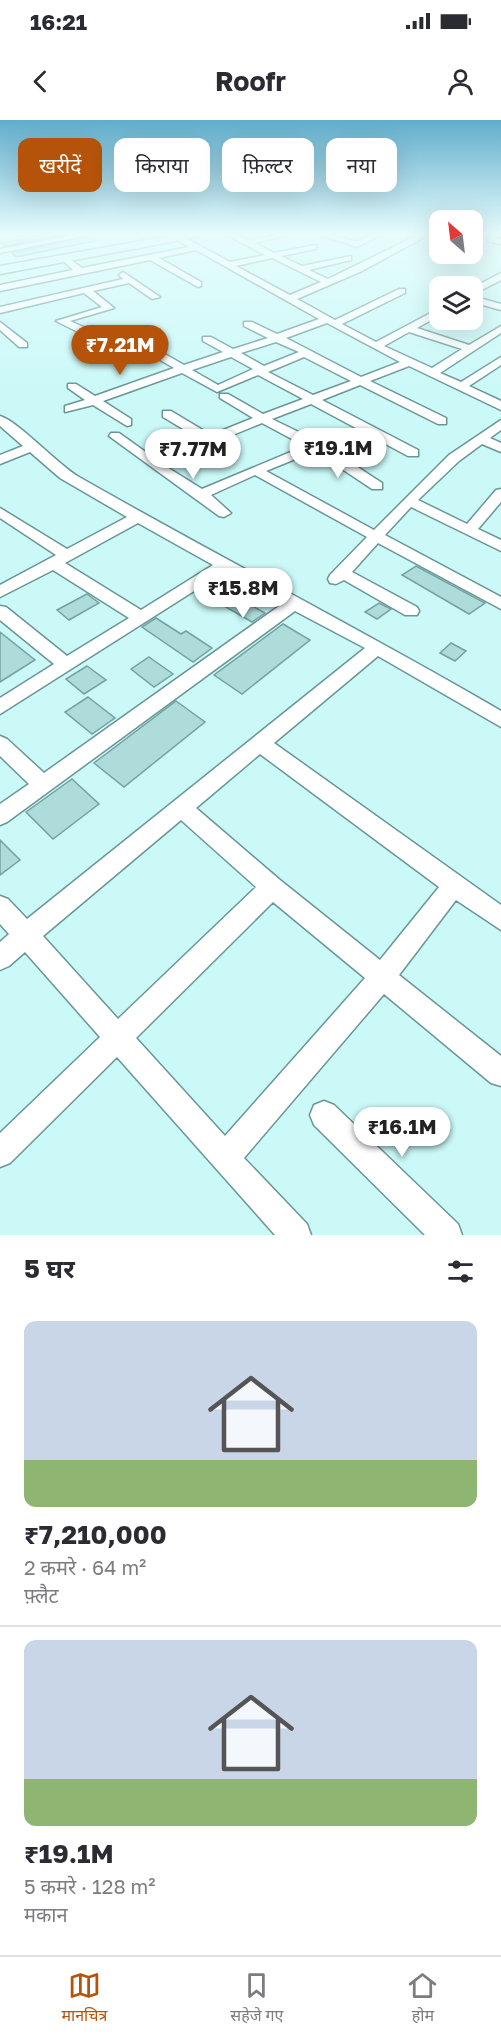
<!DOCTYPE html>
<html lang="hi">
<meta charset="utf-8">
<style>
body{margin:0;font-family:"Golos Text","Noto Sans Devanagari",sans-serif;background:#f7f7f7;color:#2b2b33;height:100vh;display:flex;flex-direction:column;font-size:22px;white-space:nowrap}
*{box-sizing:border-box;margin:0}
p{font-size:20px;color:#7c7c81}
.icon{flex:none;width:33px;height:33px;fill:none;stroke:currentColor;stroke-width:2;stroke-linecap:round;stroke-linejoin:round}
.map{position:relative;height:1115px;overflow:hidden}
.drawer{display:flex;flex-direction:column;background:#fff;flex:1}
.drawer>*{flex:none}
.top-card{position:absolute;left:18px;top:18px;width:465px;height:54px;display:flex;gap:12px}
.needle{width:39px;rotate:332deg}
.tools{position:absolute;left:429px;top:90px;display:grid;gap:12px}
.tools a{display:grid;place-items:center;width:54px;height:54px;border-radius:12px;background:#fff;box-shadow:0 6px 24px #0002;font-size:30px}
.price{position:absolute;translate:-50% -51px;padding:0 14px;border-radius:21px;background:#fff;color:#222;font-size:20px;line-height:39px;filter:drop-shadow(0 2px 3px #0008)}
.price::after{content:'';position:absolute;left:50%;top:36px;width:18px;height:14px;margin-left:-9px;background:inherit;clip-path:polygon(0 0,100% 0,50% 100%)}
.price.on{background:#b45309;color:#fff}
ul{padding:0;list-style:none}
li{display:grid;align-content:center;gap:12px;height:318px;padding:0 24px}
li+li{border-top:2px solid #e1e1e2}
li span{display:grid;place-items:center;height:186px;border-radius:12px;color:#555}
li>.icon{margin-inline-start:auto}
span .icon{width:108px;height:108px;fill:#fffc;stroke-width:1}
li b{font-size:26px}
h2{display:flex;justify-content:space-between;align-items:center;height:72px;padding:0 24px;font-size:26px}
.tag{padding:0 21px;border-radius:12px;background:#fff;box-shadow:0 6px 24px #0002;font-size:21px;line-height:54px}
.tag.on{background:#b45309;color:#fff}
.status{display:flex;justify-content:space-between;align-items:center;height:42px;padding:0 30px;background:#fff;direction:ltr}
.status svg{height:16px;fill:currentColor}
header{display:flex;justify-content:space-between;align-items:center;height:78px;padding:0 24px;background:#fff;font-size:27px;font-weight:700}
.menu{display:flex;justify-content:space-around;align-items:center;height:84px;border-top:2px solid #e1e1e2;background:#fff;font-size:16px;color:#7c7c81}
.menu a{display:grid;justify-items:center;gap:3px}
.menu .on{color:#b45309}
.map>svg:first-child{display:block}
.building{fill:#aedcdb;stroke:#75a2a1;stroke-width:1.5}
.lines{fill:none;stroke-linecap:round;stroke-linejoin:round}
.minor-casing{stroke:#6a9595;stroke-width:3}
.secondary-casing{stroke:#6a9595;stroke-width:3}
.minor{fill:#fff;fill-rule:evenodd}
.secondary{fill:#d4fafa;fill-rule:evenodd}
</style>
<div class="status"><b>16:21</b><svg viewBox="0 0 49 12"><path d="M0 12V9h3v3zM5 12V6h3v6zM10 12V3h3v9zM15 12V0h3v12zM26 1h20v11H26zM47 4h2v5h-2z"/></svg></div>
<header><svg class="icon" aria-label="back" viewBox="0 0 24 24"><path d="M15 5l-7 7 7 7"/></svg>Roofr<svg class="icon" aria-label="person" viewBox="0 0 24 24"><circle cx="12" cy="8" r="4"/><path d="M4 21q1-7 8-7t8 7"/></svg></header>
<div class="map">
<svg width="501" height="1115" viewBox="0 0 501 1115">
<rect width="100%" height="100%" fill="#caf9f8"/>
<!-- building -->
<path class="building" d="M20 115H62L5 126 1 123 25 119Z
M91 115H95V121L16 137 12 133Z
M416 446 485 483 469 494 402 455Z
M87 474 99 483 69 500 57 490Z
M236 477 265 493 252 502 224 486Z
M379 483 391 489 377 499 365 492Z
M156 498 181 514 186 511 212 528 193 542 142 507Z
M283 504 310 520 242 574 214 555Z
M0 512 35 540 0 562Z
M451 523 466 531 455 541 440 533Z
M149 537 173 554 154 567 131 549Z
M87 546 106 560 84 574 66 559Z
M88 577 115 598 92 614 65 592Z
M176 581 205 602 124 667 94 643Z
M72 659 99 684 53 719 26 692Z
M0 720 20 740 0 755Z"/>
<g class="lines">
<defs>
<path id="minor" d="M73 115H89L0 133V129Z
M170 115H180L230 142 265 135 227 115H237L248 120 286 115 255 123 274 133 316 125V129L281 136 302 146 351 136V140L309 150 328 159 418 115H428L362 151 297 179 335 200 399 169H405V173L342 204 376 222 440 188V195L417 208 469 225 501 206V213L440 253 461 262 501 237V245L469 266 501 281V290L409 246 370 261 446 298V304H438L360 265 322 280 418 330V336H408L311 284 272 299 321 323 382 363V369H372L315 331 266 351 374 410 449 335 501 300V310L490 318 501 323V332L482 324 459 341 418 380 467 404 496 370 501 369V382L478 409 501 420V431L411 387 385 415 501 477V489L378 423 352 452 417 487 419 491 417 495H405L344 460 336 464 330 463 328 459 330 455 367 417 255 355 211 375 231 393 224 397 219 396 109 316 111 313H119L154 338 200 319 163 297V291H171L211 315 253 298 220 278V274H228L263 294 303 279 258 255 217 272 182 253 103 281 131 299V305L127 306 93 285 65 292V286L85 280 68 268V264H76L95 276 174 248 155 237V233H163L184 245 223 232 203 221V217H211L233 229 268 218 244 206V202H252L277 214 319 199 196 130 159 138 201 162V166L198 167 150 140 0 171V165L73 150 60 138 64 135 82 148 189 127ZM272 138 321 162 290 175 236 146ZM327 203 400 242 361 257 286 218ZM409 212 462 229 432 248 384 226ZM276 222 299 232 264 246 241 233ZM231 237 253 249 218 265 192 250ZM304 237 351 261 313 275 268 252ZM262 303 305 326 202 369 162 344Z
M321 115H333L356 122 371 115H381L357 127Z
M491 115H500L496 118 501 119V124L487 121Z
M123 152 160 177 152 179 129 163 93 171 114 188 70 201 88 209V213H80L56 201 102 187 84 173 0 193V187L123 159 119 155Z
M501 153V160L472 175V168Z
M472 176 501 184V190L472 182Z
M0 202 27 223V227H19L0 210Z
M0 296C18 301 58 345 79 357 219 437 362 510 501 591V607L378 536 274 623 501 785V810L456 780 399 855 501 936V966L491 963 384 874 244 1038 307 1104 311 1115H275L117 937 10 1043 0 1047V1013L100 917 25 832 9 846 0 850V822L9 814 0 804V776L8 779 27 799 365 528 295 491 7 702 0 705V684L29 664 0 636V616L7 619 44 653 282 484 224 452 0 594V578L54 544 0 500V486L6 487 67 536 129 498 53 450 0 477V465L56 435 0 398V388L67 429 127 397 60 358 30 332 0 344V335L23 326 0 306ZM138 403 213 445 141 490 65 443ZM260 634 439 767 380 840 280 760 196 688ZM181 700 256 767 118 899 43 816ZM273 782 365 858 225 1016 136 918Z
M324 981 334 985 458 1104 462 1115H425L314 1005 310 995 314 985Z"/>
<path id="secondary" d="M175 115H197L192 118 0 154V146Z"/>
</defs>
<!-- minor casing -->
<use href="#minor" class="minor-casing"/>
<!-- secondary casing -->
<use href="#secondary" class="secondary-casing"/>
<!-- minor -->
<use href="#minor" class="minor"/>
<!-- secondary -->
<use href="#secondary" class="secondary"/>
</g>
<!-- sky -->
<linearGradient id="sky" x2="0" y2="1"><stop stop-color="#61adcc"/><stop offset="0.42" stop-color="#e7fcfc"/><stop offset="1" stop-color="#e7fcfc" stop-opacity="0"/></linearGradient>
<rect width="501" height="271" fill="url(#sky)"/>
</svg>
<div class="tools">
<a><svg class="needle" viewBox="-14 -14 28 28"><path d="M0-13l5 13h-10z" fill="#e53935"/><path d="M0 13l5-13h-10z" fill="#7c7c81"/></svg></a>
<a><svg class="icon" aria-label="layers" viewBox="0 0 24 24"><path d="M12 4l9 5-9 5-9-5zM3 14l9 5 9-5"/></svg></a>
</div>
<b class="price on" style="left:120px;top:256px">₹7.21M</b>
<b class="price" style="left:338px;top:359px">₹19.1M</b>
<b class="price" style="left:193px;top:360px">₹7.77M</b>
<b class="price" style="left:243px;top:499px">₹15.8M</b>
<b class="price" style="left:402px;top:1038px">₹16.1M</b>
<div class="top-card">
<a class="tag on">खरीदें</a>
<a class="tag">किराया</a>
<a class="tag">फ़िल्टर</a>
<a class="tag">नया</a>
</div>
</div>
<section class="drawer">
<h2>5 घर<svg class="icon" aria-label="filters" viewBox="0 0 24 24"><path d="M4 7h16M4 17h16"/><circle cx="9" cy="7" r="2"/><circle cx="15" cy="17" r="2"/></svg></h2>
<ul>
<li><span style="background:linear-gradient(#c9d6e8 75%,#8fb573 0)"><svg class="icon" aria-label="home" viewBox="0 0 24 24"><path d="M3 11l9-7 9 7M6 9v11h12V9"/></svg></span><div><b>₹7,210,000</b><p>2 कमरे · 64 m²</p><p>फ़्लैट</p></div></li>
<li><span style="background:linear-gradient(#c9d6e8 75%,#8fb573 0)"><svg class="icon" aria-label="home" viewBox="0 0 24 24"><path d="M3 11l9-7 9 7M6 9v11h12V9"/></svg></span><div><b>₹19.1M</b><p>5 कमरे · 128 m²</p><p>मकान</p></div></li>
</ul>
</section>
<nav class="menu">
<a class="on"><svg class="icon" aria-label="map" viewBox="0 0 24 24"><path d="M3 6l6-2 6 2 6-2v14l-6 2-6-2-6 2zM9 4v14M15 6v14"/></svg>मानचित्र</a>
<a><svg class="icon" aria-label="saved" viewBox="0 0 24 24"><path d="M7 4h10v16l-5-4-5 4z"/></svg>सहेजे गए</a>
<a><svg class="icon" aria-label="home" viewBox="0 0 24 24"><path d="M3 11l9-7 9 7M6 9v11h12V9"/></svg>होम</a>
</nav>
